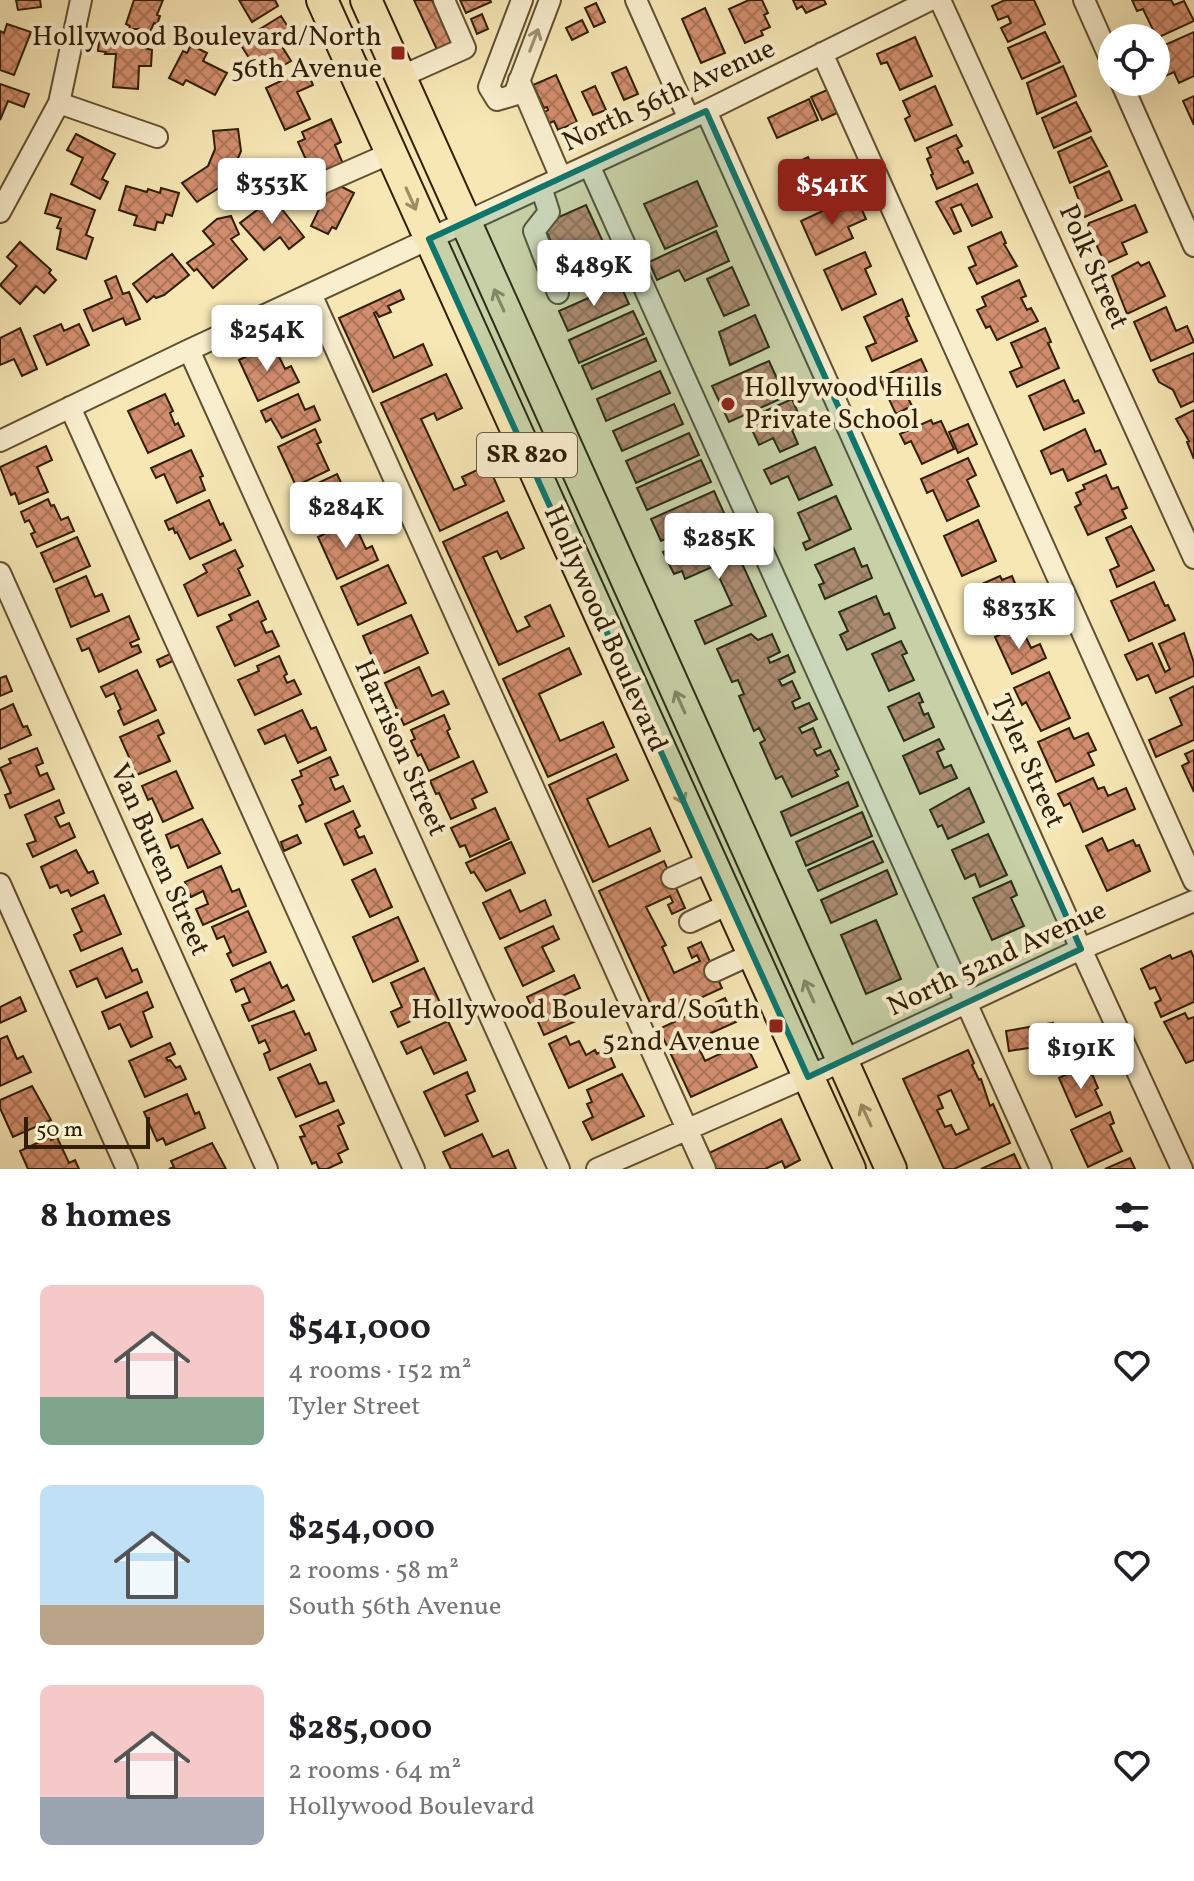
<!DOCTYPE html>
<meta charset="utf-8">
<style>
body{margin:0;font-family:Vollkorn,serif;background:#f6f6f6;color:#202124;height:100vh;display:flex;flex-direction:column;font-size:30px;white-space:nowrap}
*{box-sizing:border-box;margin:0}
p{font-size:26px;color:#757577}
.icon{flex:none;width:44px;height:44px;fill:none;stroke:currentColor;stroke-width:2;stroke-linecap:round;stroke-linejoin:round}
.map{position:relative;height:1169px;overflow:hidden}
.drawer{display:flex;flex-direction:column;background:#fff;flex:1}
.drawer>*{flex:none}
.tools{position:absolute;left:1098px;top:24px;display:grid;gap:16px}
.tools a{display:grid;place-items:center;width:72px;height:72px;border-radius:50%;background:#fff;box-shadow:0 8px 32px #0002;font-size:40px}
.scale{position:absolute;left:24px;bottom:20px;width:126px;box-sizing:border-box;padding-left:8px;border:4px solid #311e03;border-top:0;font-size:22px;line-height:28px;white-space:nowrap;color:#311e03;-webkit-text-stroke:6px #f9efcf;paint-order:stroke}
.price{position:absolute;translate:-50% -68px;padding:0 18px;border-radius:8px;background:#fff;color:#222;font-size:26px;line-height:52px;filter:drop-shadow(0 2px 4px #0008)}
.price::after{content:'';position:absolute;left:50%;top:48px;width:24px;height:18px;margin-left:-12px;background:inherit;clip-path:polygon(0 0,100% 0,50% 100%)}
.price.on{background:#8f2418;color:#fff}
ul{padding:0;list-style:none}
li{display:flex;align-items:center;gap:24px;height:200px;padding:0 40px}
li span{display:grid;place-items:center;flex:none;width:224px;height:160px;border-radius:12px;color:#555}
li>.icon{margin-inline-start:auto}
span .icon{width:96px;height:96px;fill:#fffc;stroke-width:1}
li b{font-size:34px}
h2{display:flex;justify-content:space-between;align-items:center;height:96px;padding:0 40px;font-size:34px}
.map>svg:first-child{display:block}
.building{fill:url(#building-cross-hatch);stroke:#311e03;stroke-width:2;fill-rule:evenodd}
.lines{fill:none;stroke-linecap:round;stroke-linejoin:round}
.minor-casing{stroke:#625030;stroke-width:24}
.highway-casing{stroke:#311e03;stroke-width:34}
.minor{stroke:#f9efcf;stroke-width:20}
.highway{stroke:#f6e7b5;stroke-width:30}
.oneway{stroke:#9f9173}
.oneway2{stroke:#9d8d65}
.marked{fill:#0f766e;fill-opacity:0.2;stroke:#0f766e;stroke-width:6;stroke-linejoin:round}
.poi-dot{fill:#8f2418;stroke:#f9efcf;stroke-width:3}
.labels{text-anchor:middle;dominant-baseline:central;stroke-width:8;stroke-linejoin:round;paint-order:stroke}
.shield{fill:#f9efcf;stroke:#6d5d40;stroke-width:2}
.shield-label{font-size:26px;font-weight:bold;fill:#311e03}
.poi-label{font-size:28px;fill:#311e03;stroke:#f9efcf;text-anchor:end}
.street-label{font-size:28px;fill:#311e03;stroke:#f9efcf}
</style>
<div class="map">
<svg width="1194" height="1169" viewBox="0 0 1194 1169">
<defs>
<pattern id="building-cross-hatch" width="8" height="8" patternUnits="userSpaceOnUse" patternTransform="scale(2)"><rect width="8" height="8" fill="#d28e6e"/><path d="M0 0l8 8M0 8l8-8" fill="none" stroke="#ab7358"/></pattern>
</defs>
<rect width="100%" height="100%" fill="#f6e7b5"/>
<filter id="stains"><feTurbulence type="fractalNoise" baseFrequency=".0025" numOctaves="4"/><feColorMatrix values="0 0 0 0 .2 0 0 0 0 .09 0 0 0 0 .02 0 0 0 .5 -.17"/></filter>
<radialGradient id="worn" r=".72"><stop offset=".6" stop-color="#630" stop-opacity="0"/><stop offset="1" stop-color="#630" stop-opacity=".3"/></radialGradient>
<!-- building -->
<path class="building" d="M16 0H40L41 7 18 10Z
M134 0H163L157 15 160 16 157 24 154 23 149 34 145 32 143 35 138 32 139 29H129L130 26 126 24Z
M239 0H275L278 6 252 22Z
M414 0H432L453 47 439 54Z
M460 0H490L491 2 466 13Z
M749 0H762L768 13 764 15 770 27 761 31 763 35 745 43 729 9Z
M793 0H824L826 4 806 13 802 6 797 9Z
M1005 0H1034L1045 24 1008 42 1001 28 1011 23 1008 16 998 20 992 6Z
M1132 0H1171L1174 5 1184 1 1194 21 1157 38 1143 9 1137 11Z
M596 3 605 22 594 27 585 8Z
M705 8 725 53 701 63 682 19Z
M482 14 488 29 477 34 471 19Z
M281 16 291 32 278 40 291 61 269 74 258 57 251 61 239 42Z
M582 20 588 32 572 40 566 28Z
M7 24 31 32 14 75 0 70V31L4 33Z
M1045 32 1060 62 1022 79 1008 48Z
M1194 32V76L1179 83 1174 72 1163 77 1156 63V49Z
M915 37 932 76 900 90 887 62 881 64 877 54Z
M107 39 141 42V47L152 50 151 66H139L138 89 113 87 116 54H105L106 52 98 51 99 40Z
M191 45 207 53 203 61 227 73 215 95 186 80 183 85 169 78 183 51 187 53Z
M1063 66 1076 96 1037 114 1027 83Z
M626 67 638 94 624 100 612 73Z
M306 69 313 85 297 92 310 119 285 130 266 88Z
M556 75 577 122 558 130 554 121 548 124 543 113 548 110 547 107 544 108 533 85Z
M0 84 29 94 24 107 8 101 0 120Z
M595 86 606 110 593 115 582 92Z
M935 86 952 125 915 141 905 119 910 116 903 101Z
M827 90 837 113 822 120 811 97Z
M1194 96V125L1183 101Z
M809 99 818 120 777 138 768 118Z
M1076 102 1091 131 1054 148 1042 118Z
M331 119 341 142 335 145 343 164 321 174 316 161 308 164 298 142 305 139 302 132Z
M238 129 241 151 228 182 197 202 182 183 208 166 215 149 213 131Z
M76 134 115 154 102 179 108 182 100 199 71 184 83 158 67 150Z
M956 135 962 146 957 149 964 163 968 161 973 173 937 189 931 175 933 174 927 159 931 157 927 148Z
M1091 137 1107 166 1070 183 1058 152Z
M808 157 822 188 793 202 779 171Z
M1109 171 1122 200 1085 217 1074 187Z
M697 181 717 226 665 249 644 204Z
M332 182 354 193 336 229 332 227 328 234 311 226Z
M977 184 992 217 972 226 961 204 951 208 961 231 954 234 936 202Z
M126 186 147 192 148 189 160 193 161 188 179 193 172 216 166 214 163 223 157 222 155 230 134 225 137 216 119 210Z
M51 194 95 210 86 235 93 238 86 259 57 249 61 229 57 228 61 218 45 213Z
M273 198 304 237 289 249 280 237 264 250 240 223Z
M859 203 866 219 848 227 853 238 816 255 801 221 831 207 834 214Z
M586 205 614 266 571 286 543 224Z
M1135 205 1147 232 1122 243 1127 254 1105 264 1088 226 1089 223Z
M231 216 239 234 231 239 247 259 213 288 197 269 194 271 187 263 214 244 203 231 217 219Z
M716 231 729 261 685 281 679 270 657 280 649 262Z
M1001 232 1006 243 1004 244 1017 266 977 284 969 268 976 265 968 247Z
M20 242 51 270 49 273 56 280 44 293 36 286 20 304 0 285 17 266 7 257Z
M865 252 871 266 865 269 876 294 842 310 824 270Z
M172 254 189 275 164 295 156 298 154 296 147 302 133 284Z
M1138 262 1141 266 1149 262 1165 296 1127 314 1112 276Z
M732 267 749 305 724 316 707 279Z
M116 276 123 294 129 292 140 319 126 325 123 318 93 331 84 310 112 298 105 281Z
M1019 280 1026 296 1021 298 1027 310 1031 308 1038 321 997 340 990 326 986 328 977 310 986 306 982 297Z
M620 284 629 304 568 331 559 311Z
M400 290 404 299 388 306 391 312 379 317 376 312 374 313 394 358 423 344 432 365 373 392 339 318Z
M902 299 909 316 906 317 917 341 872 361 866 347 876 343 864 317Z
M1166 307 1176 331 1187 326 1194 342 1151 361 1134 322Z
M633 311 644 334 579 363 569 340Z
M755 315 769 347 730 365 719 332Z
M61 324 64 331 79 324 89 345 47 365 34 336Z
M20 328 37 369 22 376 14 359 0 365V338Z
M1045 328 1051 342 1048 343 1059 368 1017 387 1010 372 1022 367 1011 343Z
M646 338 656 361 592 389 582 366Z
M268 346 270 351 275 348 285 369 291 366 299 382 258 401 239 360Z
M1194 353V401L1181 407 1173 390 1159 382 1153 370Z
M921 359 931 381 921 386 924 393 909 400 912 406 896 414 879 378Z
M769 361 779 383 783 382 789 395 729 422 712 386Z
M660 371 670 393 606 421 597 399Z
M446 374 462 408 437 420 434 413 421 419 454 490 466 485 462 477 488 465 504 501 440 531 381 403Z
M1064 380 1074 402 1078 400 1084 413 1044 430 1029 396Z
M165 394 173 411 170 413 175 425 178 423 184 436 148 453 128 411Z
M298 394 305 410 314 406 320 420 282 438 271 419 266 422 261 411Z
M792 399 799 415 793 418 797 428 792 430 798 444 780 452 773 438 759 445 747 419Z
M674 404 683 424 622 451 613 431Z
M1194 410V459L1187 442 1189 441 1176 419Z
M931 420 933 424 941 421 954 449 922 464 911 441 905 444 900 434Z
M968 424 977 444 958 453 949 432Z
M315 429 321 442 317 444 329 470 296 486 278 447Z
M1085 429 1095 452 1100 450 1106 464 1068 481 1063 469 1051 474 1041 451Z
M689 433 699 455 636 483 626 461Z
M46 446 52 460 37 467 48 492 19 504 15 493 11 495 0 467Z
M815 447 832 485 799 500 788 476 771 484 764 470Z
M191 450 203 476 200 477 205 490 177 503 164 474 156 478 151 468Z
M968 458 976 475 967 480 979 506 947 521 933 490 927 493 921 479Z
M701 460 711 482 647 510 637 488Z
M337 474 355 513 320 529 313 514 308 517 297 493Z
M1106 475 1112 489 1118 487 1127 508 1122 510 1126 518 1088 535 1075 507 1081 504 1076 493 1085 489 1083 485Z
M714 491 724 513 661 541 651 519Z
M836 496 851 529 806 550 803 543 810 540 798 513Z
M48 499 51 506 54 505 61 520 68 517 74 531 37 547 31 534 35 532 29 520 25 522 21 512Z
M209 500 220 525 223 523 231 540 190 559 177 532 175 533 173 528 169 530 165 521Z
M507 512 524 548 501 559 497 551 483 557 517 632 530 626 525 617 550 605 564 636 499 665 443 542Z
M978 520 996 561 962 576 944 536Z
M347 523 350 528 355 525 366 549 372 546 378 560 337 579 318 537Z
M724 524 766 616 705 644 695 621 732 605 714 566 685 579 682 571 674 574 663 552Z
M1131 526 1154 570 1117 587 1110 570 1119 566 1106 538Z
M77 537 90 566 54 582 41 553Z
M854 548 862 567 867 565 872 578 825 599 819 585 824 583 815 565Z
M235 550 243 566 238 569 250 595 198 616 184 585 207 572 203 565Z
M388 565 406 603 358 625 341 587Z
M86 576 95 597 102 594 109 611 71 627 56 589Z
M1000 576 1002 580 1012 576 1019 593 1010 597 1016 611 983 626 976 609 986 605 982 596 972 600 968 590Z
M1154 582 1165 606 1168 605 1175 620 1129 641 1111 601Z
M876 596 884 615 889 613 895 628 847 650 840 635 848 631 839 612Z
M258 601 266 619 261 622 266 633 272 631 279 646 235 666 217 627 232 620 229 615Z
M411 615 428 653 380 675 363 636Z
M129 616 139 639 130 643 132 647 138 645 141 652 99 672 89 648 82 651 77 639Z
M1016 627 1020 635 1024 633 1031 648 1040 644 1046 658 1012 674 995 637Z
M1184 633 1194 663V676L1156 693 1148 675 1137 680 1125 655 1152 643 1165 672 1170 669 1159 644Z
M751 634 758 640 772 634 780 652 768 658 770 663 788 655 795 672 779 680 782 686 792 681 800 698 792 702 795 709 809 703 817 719 799 728 802 733 813 728 821 747 814 750 817 756 830 750 839 769 835 771 838 776 792 797 782 776 776 779 760 743 765 740 759 728 754 731 739 696 744 694 738 680 732 682 717 649Z
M901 641 907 653 902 655 914 680 889 691 872 654Z
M569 648 581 674 539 694 560 741 603 722 614 747 548 777 503 679Z
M172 653 175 660 160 667 157 660Z
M279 656 287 674 284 676 287 683 294 680 301 694 255 715 238 680 259 671 257 666Z
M419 667 432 696 443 691 449 704 404 725 385 683Z
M137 670 156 710 124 725 118 711 121 709 114 693 106 697 101 687Z
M1049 672 1070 718 1041 731 1026 702 1022 705 1014 688Z
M6 676 12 691 0 696V678Z
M1194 686V740L1156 757 1149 740 1182 725 1170 698Z
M919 693 923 702 919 703 924 715 928 713 934 727 904 741 888 707Z
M13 704 23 727 27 726 31 735 0 749V710Z
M302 710 311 729 316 727 326 750 298 763 285 735 265 744 258 730Z
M444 715 450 729 447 731 459 757 429 771 421 754 418 756 411 741 415 739 411 730Z
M158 720 164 733 158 736 170 761 137 775 120 737Z
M1069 728 1074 739 1088 733 1096 750 1088 753 1094 765 1056 782 1038 742Z
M939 739 944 749 937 752 944 768 951 765 957 778 920 794 903 756Z
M37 748 43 763 36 766 40 776 47 773 54 789 10 808 5 795 11 793 0 768 11 763 9 759Z
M1194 750V792L1182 766 1189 762 1185 754Z
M616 754 628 780 587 799 609 847 650 828 660 851 593 882 549 785Z
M330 757 338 775 330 778 335 790 343 786 350 801 306 822 299 806 303 804 292 780 302 776 300 771Z
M473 761 487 792 472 799 476 808 451 819 439 793 436 794 430 781Z
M176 771 193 808 163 822 152 798 148 800 142 786Z
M1093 778 1098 789 1104 787 1108 796 1126 788 1135 809 1083 832 1070 803 1064 806 1058 794Z
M848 782 858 806 791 836 781 812Z
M969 788 984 822 948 839 942 825 938 827 930 810Z
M59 800 64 813 55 817 60 827 69 823 75 837 33 857 27 844 36 841 25 815Z
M495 808 509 839 470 857 465 845 460 847 451 828Z
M353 811 360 826 355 829 359 838 364 836 372 853 344 865 325 824Z
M862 812 872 836 806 866 796 842Z
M202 819 220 853 188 868 178 845 171 848 166 835Z
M988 834 1007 875 980 887 975 874 965 879 952 850Z
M297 835 301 843 284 851 281 842Z
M1102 838 1108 851 1133 840 1136 846 1139 845 1150 871 1107 891 1086 846Z
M873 841 883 862 818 891 808 870Z
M511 842 525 873 486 891 474 872 471 873 466 863Z
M76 850 88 873 93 871 98 883 71 896 68 890 61 893 57 885 50 888 41 867Z
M664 861 685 908 672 914 668 905 673 902 670 896 646 907 666 945 662 947 674 973 700 961 697 955 692 958 688 948 701 942 722 988 657 1018 599 891Z
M221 866 232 892 239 889 246 906 203 925 196 909 208 904 203 891 191 897 185 882Z
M375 869 392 907 370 917 352 880Z
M887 870 897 894 831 923 821 900Z
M1011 881 1017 895 1011 898 1024 926 992 940 973 898Z
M510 890 520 912 545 900 551 915 500 939 483 903Z
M104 895 121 934 81 951 74 935 82 931 72 909Z
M248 911 266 952 233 966 227 954 231 952 224 936 217 939 212 927Z
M398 917 418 961 373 982 353 937Z
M876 920 901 979 866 994 841 935Z
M553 926 559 939 542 947 554 971 523 986 505 948Z
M122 948 132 971 137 969 142 982 106 998 97 978 77 987 70 971Z
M1191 951 1194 958V1002L1161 1017 1155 1003 1161 1000 1155 987 1150 989 1141 969 1170 955 1172 959Z
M270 962 282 988 287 985 294 1000 249 1021 242 1005 250 1002 244 988 236 992 231 980Z
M424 968 442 1007 398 1027 391 1012 402 1007 391 983Z
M574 975 580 988 564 995 576 1021 544 1035 527 997Z
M147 992 153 1007 143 1012 152 1037 131 1047 120 1024 109 1029 102 1012Z
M20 997 26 1011 0 1023V1007Z
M725 998 736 1022 695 1040 705 1061 745 1042 757 1067 691 1097 659 1029Z
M294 1011 305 1035 309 1033 316 1050 270 1070 264 1054 270 1051 265 1040 259 1043 252 1026Z
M1185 1013 1188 1019 1194 1017V1060L1186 1063 1164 1022Z
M448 1021 466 1060 434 1074 421 1047 407 1054 401 1042Z
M1053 1023 1055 1029 1075 1025 1081 1058 1057 1062 1054 1044 1009 1051 1006 1031Z
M7 1036 17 1059 23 1056 31 1072 0 1086V1039Z
M566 1036 570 1045 579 1041 586 1055 595 1050 597 1054 607 1049 615 1067 569 1088 549 1044Z
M170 1043 175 1054 166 1058 168 1061 170 1060 176 1068 180 1066 186 1079 145 1097 129 1061Z
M968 1050 974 1063 972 1065 979 1080 981 1079 990 1106 993 1104 1010 1143 954 1169H944L903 1079ZM951 1090 969 1129 956 1135 951 1125 945 1127 937 1110 943 1108 938 1096Z
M310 1064 319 1084 326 1082 334 1101 296 1117 278 1078Z
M1084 1066 1088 1075 1092 1074 1098 1088 1095 1090 1102 1105 1076 1117 1059 1078Z
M467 1072 475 1091 466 1095 478 1121 445 1136 424 1092Z
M622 1074 644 1116 592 1140 583 1122 593 1117 587 1104 592 1102 587 1090Z
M32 1086 51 1120 13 1137 0 1108V1100Z
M187 1094 195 1114 199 1112 205 1128 166 1145 163 1138 157 1141 144 1112Z
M338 1110 344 1123 338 1126 348 1149 338 1154 342 1162 327 1169H319L316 1162 312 1164 300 1137 305 1136 300 1126Z
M1110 1112 1114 1123 1110 1125 1122 1151 1088 1167 1071 1130Z
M781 1119 800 1160 785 1168 782 1161 765 1169H716L709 1153Z
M482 1134 493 1157 508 1150 516 1169H451L443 1152Z
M50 1137 51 1140 57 1137 69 1163 75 1160 79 1169H28L20 1151Z
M212 1143 226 1169H169L174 1167 171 1161Z
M1014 1154 1021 1169H981Z
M1130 1158 1135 1169H1105Z"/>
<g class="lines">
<defs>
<path id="minor" d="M522 0 489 87 497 100 514 95 550 0
M636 0 689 119
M940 0 1194 558
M1084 0 1112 63
M822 53 1194 881
M400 77 465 48 444 0
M519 80 561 178
M1121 82 1194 246
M59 103 157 137
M706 111 1081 949 1182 1169
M589 165 1041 1169
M541 187 549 212 534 231 558 293
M302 192 391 153
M0 212 59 103 81 0
M311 294 705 1169
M189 350 559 1169
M70 407 414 1169
M0 441 189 350 706 111 930 0
M0 573 267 1169
M672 878 710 861
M0 884 127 1169
M690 922 729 904
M715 971 752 954
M597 1169 825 1069 1081 949 1194 901"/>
<path id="highway" d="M322 0 850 1169
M366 0 891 1169"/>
</defs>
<!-- minor casing -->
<use href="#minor" class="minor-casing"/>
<!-- highway casing -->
<use href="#highway" class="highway-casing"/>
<!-- minor -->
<use href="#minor" class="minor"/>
<!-- highway -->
<use href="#highway" class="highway"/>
</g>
<!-- one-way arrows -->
<defs><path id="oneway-shaft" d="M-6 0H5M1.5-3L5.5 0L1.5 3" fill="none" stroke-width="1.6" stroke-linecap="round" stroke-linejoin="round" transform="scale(2)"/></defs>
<use class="oneway" href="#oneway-shaft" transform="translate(534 40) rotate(-69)"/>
<g class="oneway2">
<use href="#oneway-shaft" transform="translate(411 199) rotate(66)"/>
<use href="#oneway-shaft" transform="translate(499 300) rotate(-114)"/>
<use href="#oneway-shaft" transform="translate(680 702) rotate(-114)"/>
<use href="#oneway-shaft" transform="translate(679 793) rotate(66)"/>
<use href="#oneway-shaft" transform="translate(809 991) rotate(-114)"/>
<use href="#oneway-shaft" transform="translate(866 1115) rotate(-115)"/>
</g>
<!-- marked area -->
<path class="marked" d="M706 111 1081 949 808 1077 429 239Z"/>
<!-- markers -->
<g class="poi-dot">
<rect x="390" y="45" width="16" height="16" rx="4"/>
<circle cx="728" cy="404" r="8"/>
<rect x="768" y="1018" width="16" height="16" rx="4"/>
</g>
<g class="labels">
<!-- shield labels -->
<rect class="shield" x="477" y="433" width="100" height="44" rx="6"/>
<g class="shield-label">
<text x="527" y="455">SR 820</text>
</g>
<!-- poi labels -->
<g class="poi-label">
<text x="382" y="37">Hollywood Boulevard/North<tspan x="382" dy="32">56th Avenue</tspan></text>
<text x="744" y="388" text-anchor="start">Hollywood Hills<tspan x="744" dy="32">Private School</tspan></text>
<text x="760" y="1010">Hollywood Boulevard/South<tspan x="760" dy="32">52nd Avenue</tspan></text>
</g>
<!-- street labels -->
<g class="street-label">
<text transform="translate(669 96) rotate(-25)">North 56th Avenue</text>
<text transform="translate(1093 267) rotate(66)">Polk Street</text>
<text transform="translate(605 629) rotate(66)">Hollywood Boulevard</text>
<text transform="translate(400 748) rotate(66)">Harrison Street</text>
<text transform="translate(1027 761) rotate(66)">Tyler Street</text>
<text transform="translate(159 860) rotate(66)">Van Buren Street</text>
<text transform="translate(997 959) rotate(-25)">North 52nd Avenue</text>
</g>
</g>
<rect width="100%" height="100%" filter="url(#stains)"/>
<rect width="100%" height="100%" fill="url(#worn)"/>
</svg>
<div class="tools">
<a><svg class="icon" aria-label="locate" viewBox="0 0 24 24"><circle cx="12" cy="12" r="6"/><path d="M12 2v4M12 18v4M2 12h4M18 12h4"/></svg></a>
</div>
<div class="scale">50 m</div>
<b class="price" style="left:272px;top:226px">$353K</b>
<b class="price on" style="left:832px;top:227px">$541K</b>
<b class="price" style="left:594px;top:308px">$489K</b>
<b class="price" style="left:267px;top:373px">$254K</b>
<b class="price" style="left:346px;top:550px">$284K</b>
<b class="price" style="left:719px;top:581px">$285K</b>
<b class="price" style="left:1019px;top:651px">$833K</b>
<b class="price" style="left:1081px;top:1091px">$191K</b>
</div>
<section class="drawer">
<h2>8 homes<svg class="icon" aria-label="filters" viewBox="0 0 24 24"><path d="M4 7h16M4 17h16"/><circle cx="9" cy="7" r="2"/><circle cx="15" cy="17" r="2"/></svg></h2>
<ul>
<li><span style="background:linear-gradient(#f6c9c9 70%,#7fa58c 0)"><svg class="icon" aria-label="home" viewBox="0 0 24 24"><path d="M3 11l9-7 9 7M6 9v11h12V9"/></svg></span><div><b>$541,000</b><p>4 rooms · 152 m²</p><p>Tyler Street</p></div><svg class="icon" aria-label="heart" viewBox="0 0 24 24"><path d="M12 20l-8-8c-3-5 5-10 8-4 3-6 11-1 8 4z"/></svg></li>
<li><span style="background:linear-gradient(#bfe0f5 75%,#b9a48a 0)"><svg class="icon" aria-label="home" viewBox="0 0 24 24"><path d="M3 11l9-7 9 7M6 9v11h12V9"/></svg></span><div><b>$254,000</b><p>2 rooms · 58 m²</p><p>South 56th Avenue</p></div><svg class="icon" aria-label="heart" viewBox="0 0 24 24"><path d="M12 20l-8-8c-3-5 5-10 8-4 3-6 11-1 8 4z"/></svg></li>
<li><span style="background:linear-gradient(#f6c9c9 70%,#9aa5b1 0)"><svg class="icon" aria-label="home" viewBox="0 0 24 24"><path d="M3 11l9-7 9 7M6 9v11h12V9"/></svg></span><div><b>$285,000</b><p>2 rooms · 64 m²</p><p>Hollywood Boulevard</p></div><svg class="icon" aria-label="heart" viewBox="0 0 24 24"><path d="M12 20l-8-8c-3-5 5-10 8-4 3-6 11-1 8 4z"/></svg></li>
</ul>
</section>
